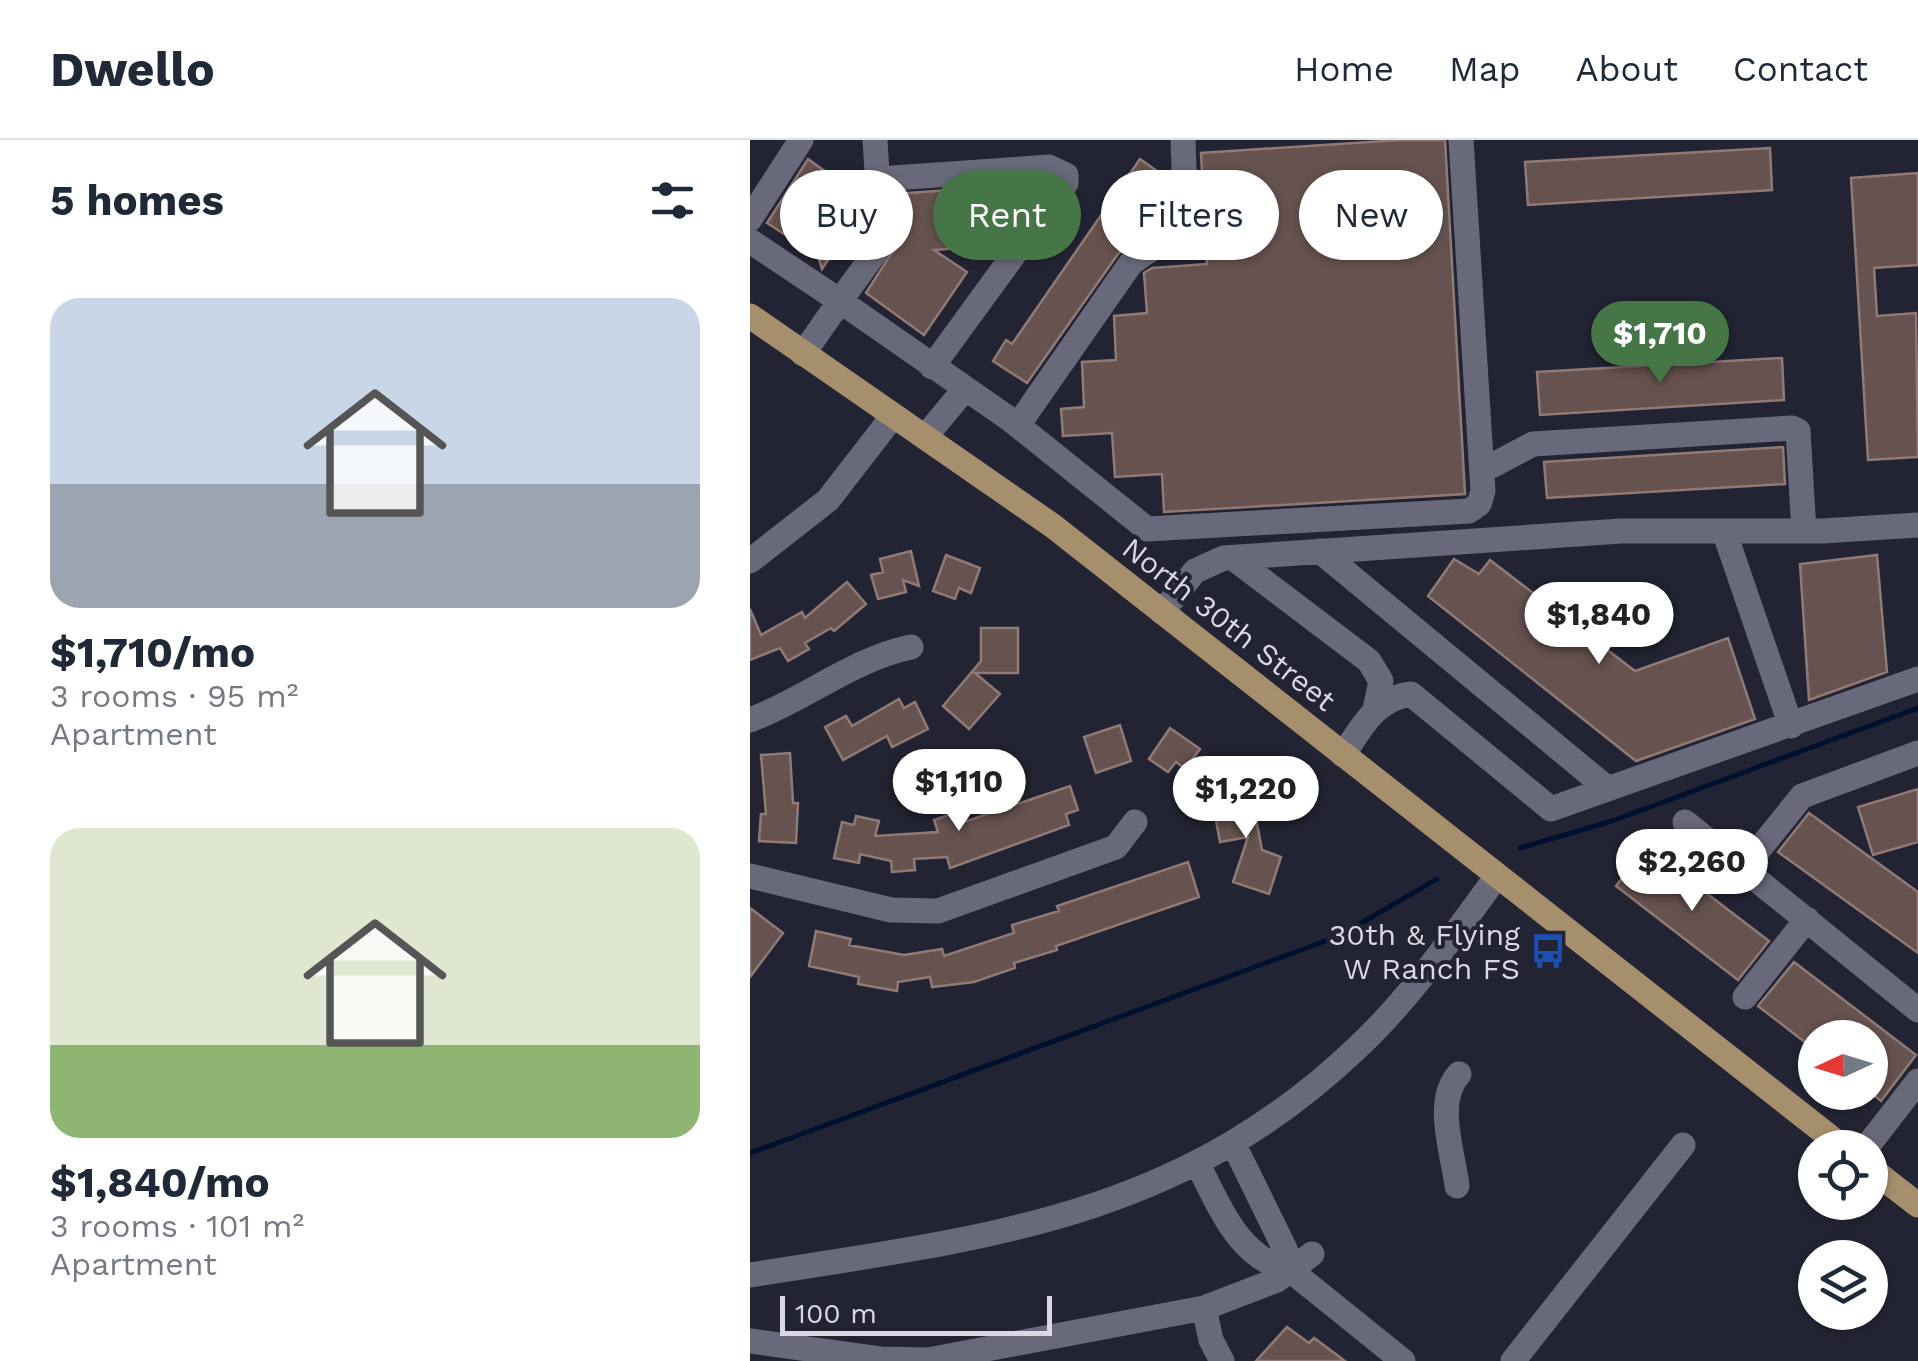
<!DOCTYPE html>
<meta charset="utf-8">
<style>
body{margin:0;font-family:"Work Sans",sans-serif;background:#f2f2f3;color:#1f2937;height:100vh;display:flex;flex-direction:column;font-size:38px;white-space:nowrap}
*{box-sizing:border-box;margin:0}
p{font-size:32px;color:#747a83}
.icon{flex:none;width:55px;height:55px;fill:none;stroke:currentColor;stroke-width:2;stroke-linecap:round;stroke-linejoin:round}
.map{position:relative;flex:1;overflow:hidden}
.panel{display:flex;flex-direction:column;background:#fff;width:750px}
.panel>*{flex:none}
.hud{position:absolute;left:30px;top:30px;width:950px;height:90px;display:flex;gap:20px}
.needle{width:65px;rotate:266deg}
.controls{position:absolute;left:1048px;top:880px;display:grid;gap:20px}
.controls a{display:grid;place-items:center;width:90px;height:90px;border-radius:50%;background:#fff;box-shadow:0 2px 8px #0004;font-size:50px}
.scale{position:absolute;left:30px;bottom:25px;width:272px;box-sizing:border-box;padding-left:10px;border:5px solid #d8d9e3;border-top:0;font-size:28px;line-height:35px;white-space:nowrap;color:#d8d9e3;-webkit-text-stroke:8px #232433;paint-order:stroke}
.price{position:absolute;translate:-50% -85px;padding:0 22px;border-radius:35px;background:#fff;color:#222;font-size:32px;line-height:65px;filter:drop-shadow(0 2px 5px #0008)}
.price::after{content:'';position:absolute;left:50%;top:60px;width:30px;height:22px;margin-left:-15px;background:inherit;clip-path:polygon(0 0,100% 0,50% 100%)}
.price.on{background:#467547;color:#fff}
ul{padding:0;list-style:none}
li{display:grid;align-content:center;gap:20px;height:530px;padding:0 50px}
li span{display:grid;place-items:center;height:310px;border-radius:30px;color:#555}
li>.icon{margin-inline-start:auto}
span .icon{width:180px;height:180px;fill:#fffc;stroke-width:1}
li b{font-size:42px}
h2{display:flex;justify-content:space-between;align-items:center;height:120px;padding:0 50px;font-size:42px}
.pill{padding:0 35px;border-radius:45px;background:#fff;box-shadow:0 2px 8px #0004;font-size:35px;line-height:90px}
.pill.on{background:#467547;color:#fff}
header{display:flex;align-items:center;gap:60px;box-sizing:border-box;height:140px;padding:0 50px;background:#fff;border-bottom:2px solid #e0e1e3}
header strong{font-size:48px}
nav{display:flex;gap:55px;margin-inline-start:auto;font-size:35px}
main{display:flex;flex:1;min-height:0}
.map>svg:first-child{display:block}
.lines{fill:none;stroke-linecap:round;stroke-linejoin:round}
.stream{stroke:#00112f;stroke-width:5}
.building{fill:#66524e;stroke:#907a76;stroke-width:2.5}
.minor{stroke:#686a7c;stroke-width:25}
.major{stroke:#a68f6c;stroke-width:25}
.labels{text-anchor:middle;dominant-baseline:central;stroke-width:8;stroke-linejoin:round;paint-order:stroke}
.street-label{font-size:30px;fill:#d8d9e3;stroke:#232433}
.poi-label{font-size:30px;fill:#d8d9e3;stroke:#232433;text-anchor:end}
</style>
<header>
<strong>Dwello</strong>
<nav><a>Home</a><a>Map</a><a>About</a><a>Contact</a></nav>
</header>
<main>
<section class="panel">
<h2>5 homes<svg class="icon" aria-label="filters" viewBox="0 0 24 24"><path d="M4 7h16M4 17h16"/><circle cx="9" cy="7" r="2"/><circle cx="15" cy="17" r="2"/></svg></h2>
<ul>
<li><span style="background:linear-gradient(#c9d6e8 60%,#9aa5b1 0)"><svg class="icon" aria-label="home" viewBox="0 0 24 24"><path d="M3 11l9-7 9 7M6 9v11h12V9"/></svg></span><div><b>$1,710/mo</b><p>3 rooms · 95 m²</p><p>Apartment</p></div></li>
<li><span style="background:linear-gradient(#dfe7d0 70%,#8fb573 0)"><svg class="icon" aria-label="home" viewBox="0 0 24 24"><path d="M3 11l9-7 9 7M6 9v11h12V9"/></svg></span><div><b>$1,840/mo</b><p>3 rooms · 101 m²</p><p>Apartment</p></div></li>
</ul>
</section>
<div class="map">
<svg width="1168" height="1221" viewBox="0 0 1168 1221">
<rect width="100%" height="100%" fill="#232433"/>
<g class="lines">
<!-- stream -->
<path class="stream" d="M770 708 862 681 1168 568
M0 1013 589 796 687 739"/>
</g>
<!-- building -->
<path class="building" d="M650 0H695L715 354 414 372 412 334 365 337 362 293 313 296 311 269 334 267 332 222 366 220 364 176 397 173 394 133 402 128 457 124 451 13Z
M1020 8 1022 50 778 65 775 22Z
M58 19 112 58 113 68 72 129 68 116 17 83Z
M390 19 418 39 419 54 388 98 368 114 277 243 243 221 256 200 262 204Z
M1168 33V125L1124 128 1127 176 1166 173 1168 317 1118 320 1101 38Z
M256 46 258 70 248 71 250 105 184 110 217 132 174 195 116 153 160 84 146 74 145 54Z
M1032 218 1034 260 790 275 787 232Z
M1033 307 1035 344 797 358 794 322Z
M161 411 169 446 153 440 156 452 128 459 121 435 133 432 130 419Z
M196 415 230 428 221 453 209 448 205 459 183 451Z
M1127 415 1137 532 1059 560 1050 424Z
M704 419 729 434 740 420 885 531 978 498 1005 579 886 621 678 456Z
M97 442 116 464 84 491 81 488 55 503 59 509 38 521 30 508 0 520V469L11 495 52 472 55 478Z
M231 488H268V533H225L250 554 219 589 193 566 231 521Z
M149 559 154 568 165 562 178 589 142 607 137 596 93 620 75 587 96 576 102 586Z
M370 585 381 621 346 633 334 597Z
M420 588 450 609 435 629 426 622 418 632 399 619Z
M40 613 43 663H48L46 703 9 701 11 674H16L11 615Z
M320 646 328 670 316 674 319 685 200 728 197 717 164 719 165 730 142 732 141 721 110 714 109 723 84 718 92 682 104 685 106 676 129 681 125 696 188 692 184 680 210 671 214 682Z
M1168 649V702L1123 715 1108 667Z
M501 652 512 710 531 717 519 754 483 742 498 697 470 702 462 659Z
M1059 673 1168 752V813L1028 712Z
M896 707 1019 801 988 840 866 746Z
M438 722 449 757 306 806 307 810 264 823 265 828 224 842 182 847 180 837 148 842 147 851 108 844 109 837 59 826 66 791 101 799 99 805 154 815 192 809 194 816 264 793 262 785 309 771 307 766Z
M0 768 33 793 0 837Z
M1044 822 1166 915 1131 961 1120 952V898H1065V910L1008 866Z
M537 1187 559 1203 564 1198 595 1221H506Z"/>
<g class="lines">
<!-- minor -->
<path class="minor" d="M129 39 299 27 316 35V43L182 227
M0 79 51 0
M0 101 90 161 127 110 131 97 125 0
M53 214 90 161 261 280 397 389 719 371 729 364 733 351 711 0
M268 285 381 123 436 85 433 0
M175 297 214 250
M732 331 783 304 1042 288 1048 291 1054 391
M974 391 1041 586
M570 411 858 649
M483 418 619 521 631 541 625 569
M0 421 78 360 143 276
M412 472 445 431 474 418 871 391H1073L1168 385
M0 580C56 559 103 519 161 507
M593 615C612 587 625 559 661 554L801 669 1168 539
M935 682 1168 870
M994 728 1052 656 1168 613
M0 736 141 770 188 771 366 707 385 682
M995 857 1057 779
M483 1003 535 1109 540 1130
M1116 1008 1168 941
M447 1023C470 1066 488 1119 540 1130L653 1221
M707 1046C703 1012 684 961 709 934
M0 1135C234 1098 428 1079 608 907 661 857 704 795 747 736
M454 1168 461 1200 472 1221
M0 1201 130 1219 178 1220 454 1168 527 1140 562 1114
M763 1221 933 1005"/>
<!-- major -->
<path class="major" d="M0 176 303 386 1094 1008
M1120 1028 1168 1065"/>
</g>
<!-- icons -->
<defs>
<symbol id="bus-bare" viewBox="-9 -9 18 18"><path d="M-5-6H5V4H4V6H2V4H-2V6H-4V4H-5ZM-3.5-4V0h7V-4ZM-3.5 1.2v1.5H-2V1.2ZM2 1.2v1.5H3.5V1.2Z" fill="#1a4fb4" stroke="#232433" stroke-width="2.5" paint-order="stroke"/></symbol>
</defs>
<g fill-rule="evenodd">
<use href="#bus-bare" x="773" y="786" width="50" height="50"/>
</g>
<g class="labels">
<!-- street labels -->
<g class="street-label">
<text transform="translate(479 484) rotate(38)">North 30th Street</text>
</g>
<!-- poi labels -->
<g class="poi-label">
<text x="770" y="794">30th &amp; Flying<tspan x="770" dy="34">W Ranch FS</tspan></text>
</g>
</g>
</svg>
<div class="controls">
<a><svg class="needle" viewBox="-14 -14 28 28"><path d="M0-13l5 13h-10z" fill="#e53935"/><path d="M0 13l5-13h-10z" fill="#747a83"/></svg></a>
<a><svg class="icon" aria-label="locate" viewBox="0 0 24 24"><circle cx="12" cy="12" r="6"/><path d="M12 2v4M12 18v4M2 12h4M18 12h4"/></svg></a>
<a><svg class="icon" aria-label="layers" viewBox="0 0 24 24"><path d="M12 4l9 5-9 5-9-5zM3 14l9 5 9-5"/></svg></a>
</div>
<div class="scale">100 m</div>
<b class="price on" style="left:910px;top:246px">$1,710</b>
<b class="price" style="left:849px;top:527px">$1,840</b>
<b class="price" style="left:209px;top:694px">$1,110</b>
<b class="price" style="left:496px;top:701px">$1,220</b>
<b class="price" style="left:942px;top:774px">$2,260</b>
<div class="hud">
<a class="pill">Buy</a>
<a class="pill on">Rent</a>
<a class="pill">Filters</a>
<a class="pill">New</a>
</div>
</div>
</main>
